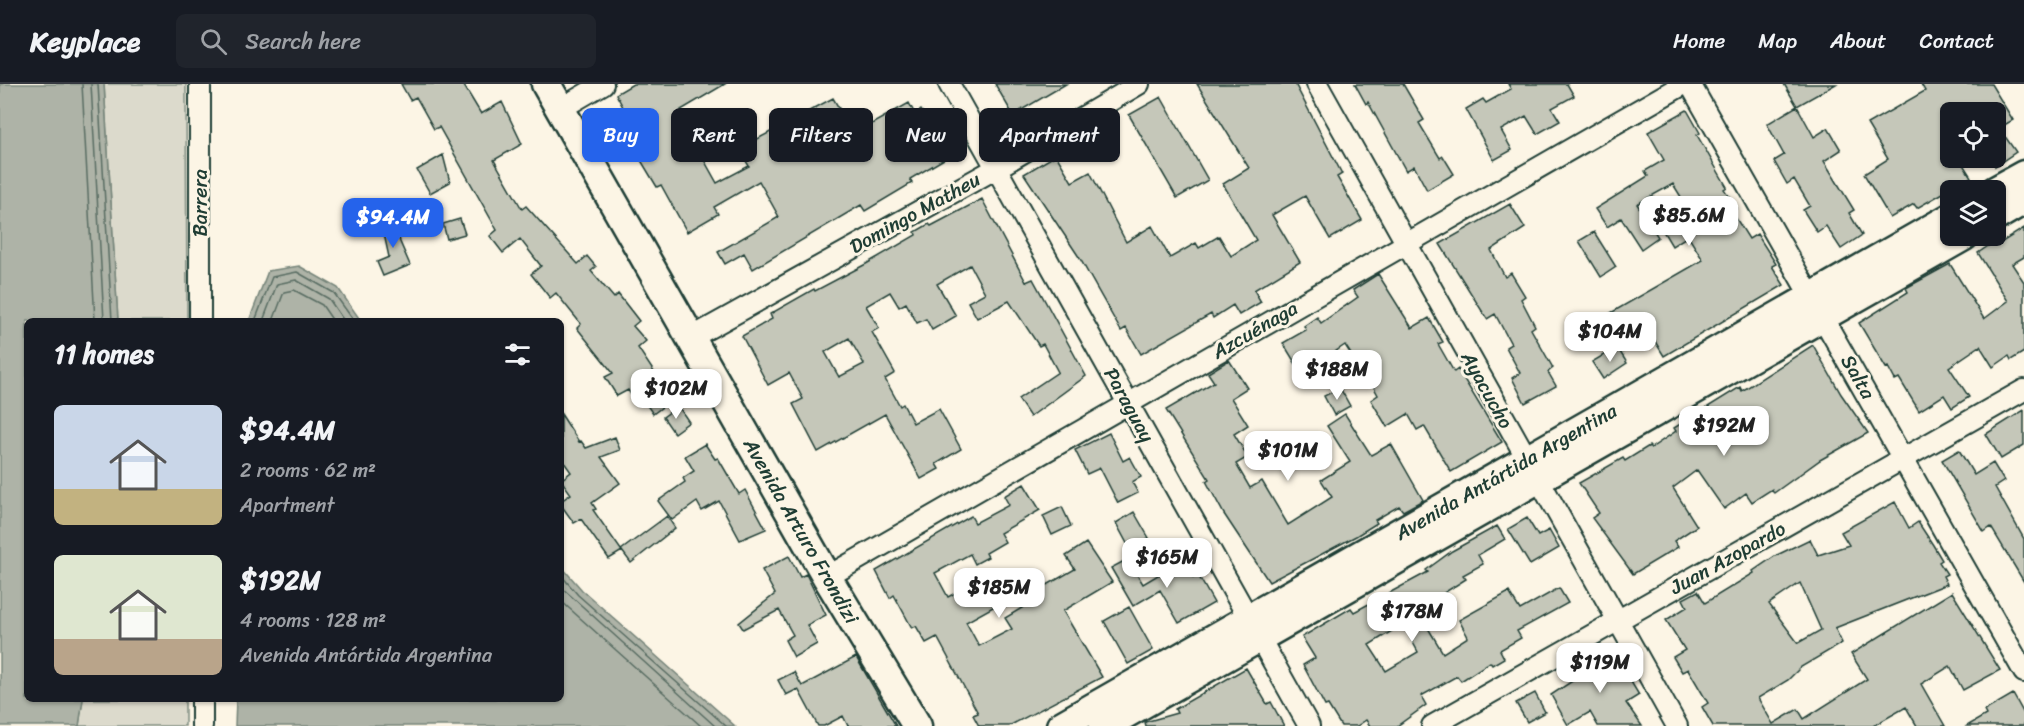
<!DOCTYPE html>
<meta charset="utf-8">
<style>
body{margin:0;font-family:Sriracha,sans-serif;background:#20242c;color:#f1f3f6;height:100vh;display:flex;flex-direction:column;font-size:22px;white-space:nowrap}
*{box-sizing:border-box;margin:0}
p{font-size:20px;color:#9ea1a6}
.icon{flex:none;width:33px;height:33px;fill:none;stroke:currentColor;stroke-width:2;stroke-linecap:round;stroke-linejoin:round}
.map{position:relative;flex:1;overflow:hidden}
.drawer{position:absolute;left:24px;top:234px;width:540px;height:384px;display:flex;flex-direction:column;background:#171b24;border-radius:9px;box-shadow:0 2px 4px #0004}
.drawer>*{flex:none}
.guide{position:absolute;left:582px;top:24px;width:570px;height:54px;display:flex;gap:12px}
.fabs{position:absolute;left:1940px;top:18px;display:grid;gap:12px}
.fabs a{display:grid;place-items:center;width:66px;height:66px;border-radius:9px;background:#171b24;box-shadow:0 2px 4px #0004;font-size:30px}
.price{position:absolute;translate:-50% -51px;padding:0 14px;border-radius:12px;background:#fff;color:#222;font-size:20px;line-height:39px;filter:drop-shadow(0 2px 3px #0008)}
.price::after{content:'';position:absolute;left:50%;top:36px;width:18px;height:14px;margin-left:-9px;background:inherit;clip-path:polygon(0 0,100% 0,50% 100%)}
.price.active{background:#2563eb;color:#fff}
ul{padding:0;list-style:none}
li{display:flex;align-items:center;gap:18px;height:150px;padding:0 30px}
li span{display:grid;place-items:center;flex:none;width:168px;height:120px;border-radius:9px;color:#555}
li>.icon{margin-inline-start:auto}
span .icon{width:72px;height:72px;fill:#fffc;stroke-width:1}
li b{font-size:26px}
h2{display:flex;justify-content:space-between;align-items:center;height:72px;padding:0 30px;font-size:26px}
.pill{padding:0 21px;border-radius:9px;background:#171b24;box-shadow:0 2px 4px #0004;font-size:21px;line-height:54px}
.pill.active{background:#2563eb;color:#fff}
header{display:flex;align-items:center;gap:36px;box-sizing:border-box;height:84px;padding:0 30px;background:#171b24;border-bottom:2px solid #363941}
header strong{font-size:28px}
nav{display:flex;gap:33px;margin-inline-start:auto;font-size:21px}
.search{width:420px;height:54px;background:#20242c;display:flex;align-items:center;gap:15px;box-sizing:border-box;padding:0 21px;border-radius:9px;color:#9ea1a6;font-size:22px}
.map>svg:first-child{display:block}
.green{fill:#dcdacc;stroke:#7e8c80;stroke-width:1.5}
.water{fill:#aeb3a7;stroke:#758479;stroke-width:1.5}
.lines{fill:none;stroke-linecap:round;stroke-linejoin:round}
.shore{stroke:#586c62;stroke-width:1.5}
.building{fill:#c5c7b9;stroke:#1f3d34;stroke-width:1.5;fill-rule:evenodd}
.minor-casing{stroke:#1f3d34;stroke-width:24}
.secondary-casing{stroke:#1f3d34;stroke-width:33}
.minor{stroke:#fcf5e5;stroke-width:20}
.secondary{stroke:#fcf5e5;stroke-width:28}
.labels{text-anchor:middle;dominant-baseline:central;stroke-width:6;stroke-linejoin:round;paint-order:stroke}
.street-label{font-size:20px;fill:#1f3d34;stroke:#fcf5e5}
</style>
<header>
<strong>Keyplace</strong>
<div class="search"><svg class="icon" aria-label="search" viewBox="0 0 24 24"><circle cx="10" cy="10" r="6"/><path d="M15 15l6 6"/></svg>Search here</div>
<nav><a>Home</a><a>Map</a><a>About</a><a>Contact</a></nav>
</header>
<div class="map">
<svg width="2024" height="642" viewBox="0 0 2024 642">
<rect width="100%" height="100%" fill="#fcf5e5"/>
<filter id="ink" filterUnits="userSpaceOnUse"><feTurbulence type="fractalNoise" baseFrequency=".0167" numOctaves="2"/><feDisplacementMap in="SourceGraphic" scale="12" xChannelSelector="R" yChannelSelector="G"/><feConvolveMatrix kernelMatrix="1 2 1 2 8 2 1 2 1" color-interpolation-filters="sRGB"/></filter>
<g filter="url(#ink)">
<!-- green -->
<path class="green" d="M104 0H186L187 237H118Z
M83 615H185V642H79Z"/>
<!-- water -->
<path class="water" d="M0 0H104L118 237H27V615H83L79 642H0Z
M299 182 338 204 361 237H249L268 187Z
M561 482 582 506 735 642H235L236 615H561Z"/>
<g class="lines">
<!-- shore -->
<path class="shore" d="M82 0 95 237
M91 0 104 237
M98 0 112 237
M255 237 272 193 297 188 334 209 354 237
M263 237 277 200 296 196 329 215 344 237
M273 237 284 208 294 206 322 221 333 237
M561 491 578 511 726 642
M561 503 715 642
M561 517 701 642"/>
</g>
<!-- building -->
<path class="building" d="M401 0H463L481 30 502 18 522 60 494 76 522 125 526 122 578 180 587 172 596 183 591 187 614 214 618 210 639 237 633 242 646 257 638 264 654 288 649 291 655 300 653 302 666 320 653 330 644 317 638 321 628 306 617 312 605 293 613 289 577 244 581 240 556 209 550 214 531 190 541 182 520 155 503 169 490 152 497 146 439 43 434 45 416 13 410 16Z
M633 0H725L681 26 696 53 702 49 712 68 703 74 717 99 749 82 739 65 833 14 854 50 909 19 915 30 921 26 929 40 937 35 956 68 910 95 912 99 865 127 861 121 753 185 744 169 725 180 718 168 779 133 759 97 714 123 718 130 687 148 661 101 657 103 633 63 637 61 633 54 638 51 616 10Z
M995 0H1066L1013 31Z
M1197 0H1295L1342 90 1337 93 1362 136 1330 155 1305 112 1272 131 1300 178 1254 206 1261 218 1239 231 1233 221 1213 234 1211 230 1141 270 1126 244 1121 247 1079 173 1024 90 1056 71 1072 98 1090 88 1126 158 1152 142 1170 174 1196 159 1199 164 1219 152 1231 172 1256 156 1223 100 1249 84Z
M1355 0H1403L1424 36 1419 39 1440 74 1443 72 1454 90 1427 106 1414 82 1406 87 1368 18 1366 20Z
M1508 0H1567L1574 12 1552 24 1560 37 1537 50 1526 32 1501 46 1512 66 1494 76 1466 25 1483 15 1486 19 1511 5Z
M1784 0H1836L1797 22Z
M1921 0H1991L2013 36 1999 44 2016 68 1995 82V28H1950V74H1959L1971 93 1917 124 1914 120 1890 134 1864 90 1888 75 1867 40 1925 7Z
M1161 13 1208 96 1177 114 1129 31Z
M1797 22 1814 53 1828 44 1841 66 1824 77 1854 126 1849 129 1862 151 1841 165 1826 142 1817 148 1803 126 1810 122 1794 95 1787 100 1774 77 1784 71 1767 40Z
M1687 26 1700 49 1697 51 1727 103 1724 105 1737 124 1732 128 1749 155 1757 150 1776 180 1772 182 1784 201 1664 272 1651 251 1623 268 1602 234 1703 176 1688 152 1672 162 1660 142 1688 124 1673 100 1637 120 1658 153 1641 165 1621 134 1607 143 1595 125 1648 92 1645 87 1664 76 1648 48Z
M443 71 450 98 430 109 417 86Z
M982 115 1026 198 1033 195 1086 292 1030 333 1018 315 1058 288 1043 260 1039 262 1009 217 977 234 968 218 985 209 970 181 937 200 956 232 932 246 926 235 917 239 906 219 899 223 890 208 866 222 879 244 872 248 895 289 885 295 900 322 903 320 913 339 939 325 961 365 936 380 939 385 921 395 885 330 818 368 793 320 803 315 789 289 768 301 742 252 772 235 770 230 814 205 815 207 866 180 916 151 915 148 929 140 931 142ZM849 254 864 280 839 293 825 268Z
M1510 120 1525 144 1491 166 1505 193 1511 189 1525 212 1521 215 1535 242 1531 245 1553 284 1548 288 1556 302 1525 319 1512 294 1520 289 1506 263 1511 260 1495 230 1487 235 1440 160Z
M395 133 400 158 410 181 383 192 377 178 389 173 381 136Z
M460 135 465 150 447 155 443 140Z
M2024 144V173L2012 180 2024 198V268L2011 276 2009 272 1993 283 1980 262 1949 283 1969 313 1952 324 1944 311 1919 327 1899 294 1895 296 1888 283 1886 284 1859 239 1908 208 1906 204 1950 180 1984 235 2008 217 1978 169 1997 156 1999 160Z
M1594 148 1616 183 1601 193 1579 157Z
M1378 190 1412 244 1429 234 1443 258 1438 260 1454 288 1458 285 1502 358 1451 388 1424 342 1417 346 1408 330 1387 343 1371 316 1378 311 1357 273 1354 275 1345 261 1302 290 1283 259 1306 246 1304 242 1317 233 1321 239 1358 213 1353 206Z
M1813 261 1841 310 1868 349 1820 376 1774 409 1772 405 1752 418 1746 409 1724 425 1697 386 1673 404 1697 442 1674 457 1678 463 1633 490 1592 434 1599 429 1579 399 1623 374 1625 377 1649 362 1651 364 1676 347 1674 344 1740 303 1742 307Z
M1617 263 1627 279 1603 295 1592 278Z
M1229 276 1247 304 1231 314 1248 341 1234 350 1248 373 1236 380 1250 404 1262 397 1288 441 1332 413 1321 396 1350 378 1327 342 1345 330 1371 371 1391 360 1423 416 1403 427 1399 422 1375 436 1377 439 1356 452 1269 498 1224 430 1206 397 1209 395 1166 326 1214 298 1208 289Z
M1340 304 1350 322 1334 331 1324 312Z
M678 322 689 338 674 349 663 333Z
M2024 326V361L2001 375 1986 350Z
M561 330 579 358 581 357 586 364 615 353 620 366 601 373 620 399 592 419 596 425 593 426 621 466 667 432 675 444 631 479 622 467 609 475 581 435 574 439 561 421V417L571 410 561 396 571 388 561 374Z
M1109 349 1123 377 1130 373 1141 393 1132 398 1138 409 1118 419 1100 384 1087 390 1075 366Z
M1296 359 1304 373 1282 385 1274 371Z
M705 360 715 375 718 374 739 410 745 406 766 445 740 456 719 417 702 427 697 418 672 436 658 417 685 398 683 394 694 387 685 372Z
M1959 366 1974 391 1993 379 2004 397 1995 403 2024 455V498L1991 443 1984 448 1942 376Z
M1024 400 1040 426 1000 449 1005 458 986 469 988 473 975 480 970 470 935 489 948 513 981 495 995 522 966 538 979 562 1012 545 1005 534 1032 518 1028 512 1075 485 1066 472 1086 459 1112 498 1063 527 1102 593 1009 642H979L973 631 978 629 937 553 926 559 916 542 912 544 894 511 890 514 876 487 971 432 975 439 1009 421 1004 412Z
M1895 418 1909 444 1918 438 1933 461 1942 476 1939 478 1947 490 1943 492 1947 500 1835 544 1842 559 1801 583 1788 596 1758 614 1773 640 1798 625 1804 635 1867 595 1851 570 1952 508 2000 586 1963 606 1950 582 1921 600 1945 642H1917L1906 623 1873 642H1713L1702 623 1708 619 1688 585 1682 588 1673 573 1685 566 1666 536 1687 523 1683 515 1698 507 1705 519 1754 489 1753 487 1775 472 1810 455 1818 471 1849 461 1841 448ZM1800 499 1821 546 1798 559 1769 520Z
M1062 423 1071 442 1052 451 1043 432Z
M1134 428 1149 454 1130 465 1116 439Z
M1527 434 1538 452 1549 446 1559 464 1530 481 1508 445Z
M1497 442 1505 455 1478 471 1483 480 1463 491 1466 495 1439 512 1450 531 1428 544 1443 569 1468 553 1459 536 1509 508 1520 526 1559 504 1568 519 1517 547 1521 554 1500 566 1504 574 1492 581 1490 578 1461 597 1457 592 1421 612 1426 621 1397 642H1370L1366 636 1357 642H1341L1328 621 1325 622 1303 581 1315 574 1302 553 1351 524 1354 528 1428 488 1426 486 1452 467ZM1403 540 1418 568 1386 587 1369 561Z
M789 472 800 493 806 490 826 531 807 541 817 560 794 573 785 556 793 551 779 526 743 545 739 539 775 510 762 486Z
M1128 475 1143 500 1183 476 1193 493 1198 491 1214 519 1179 539 1160 506 1133 522 1111 484Z
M1129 523 1153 566 1128 580 1104 537Z
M1610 563 1639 611 1626 619 1642 642H1598L1590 628 1568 641 1551 611 1592 584 1588 577Z
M856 573 896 642H848L843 632 824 642H818L798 605 786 611 778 596 794 588 802 602Z
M1246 584 1267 620 1271 618 1284 642H1146L1145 638 1177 629 1175 625Z
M1535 609 1545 628 1527 638 1516 619Z
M2013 610 2024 630V642H1967L1986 631 1984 627Z"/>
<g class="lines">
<defs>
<path id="minor" d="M200 0V237
M949 0 1309 642
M1317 0 1677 642
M1690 0 2024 588
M560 25 603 0
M689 255 995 85 1139 0
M827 493 1684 0
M202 615V642
M1432 642 2024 306"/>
<path id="secondary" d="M546 0 827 493 917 642
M1995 107 2024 91
M1995 133 2024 116
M1061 642 1950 134
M1104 642 1964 152"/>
</defs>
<!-- minor casing -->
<use href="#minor" class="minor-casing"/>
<!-- secondary casing -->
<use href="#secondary" class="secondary-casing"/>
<!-- minor -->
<use href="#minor" class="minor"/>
<!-- secondary -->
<use href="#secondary" class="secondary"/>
</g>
</g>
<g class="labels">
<!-- street labels -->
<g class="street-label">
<text transform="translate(200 119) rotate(-90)">Barrera</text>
<text transform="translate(915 129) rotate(-29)">Domingo Matheu</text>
<text transform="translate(1255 246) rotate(-30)">Azcuénaga</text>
<text transform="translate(1858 293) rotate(60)">Salta</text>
<text transform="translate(1487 306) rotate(61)">Ayacucho</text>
<text transform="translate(1129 321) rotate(61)">Paraguay</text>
<text transform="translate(1506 388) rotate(-30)">Avenida Antártida Argentina</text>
<text transform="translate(801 447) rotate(60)">Avenida Arturo Frondizi</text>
<text transform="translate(1728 474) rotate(-29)">Juan Azopardo</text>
</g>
</g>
</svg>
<div class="fabs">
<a><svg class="icon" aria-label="locate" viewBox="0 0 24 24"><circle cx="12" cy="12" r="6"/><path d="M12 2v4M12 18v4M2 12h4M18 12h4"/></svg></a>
<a><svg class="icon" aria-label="layers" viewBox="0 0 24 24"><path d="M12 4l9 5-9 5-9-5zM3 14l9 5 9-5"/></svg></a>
</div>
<b class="price" style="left:1689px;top:163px">$85.6M</b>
<b class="price active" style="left:393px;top:165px">$94.4M</b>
<b class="price" style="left:1610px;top:279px">$104M</b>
<b class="price" style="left:1337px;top:317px">$188M</b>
<b class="price" style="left:676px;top:336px">$102M</b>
<b class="price" style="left:1724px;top:373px">$192M</b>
<b class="price" style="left:1288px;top:398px">$101M</b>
<b class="price" style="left:1167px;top:505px">$165M</b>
<b class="price" style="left:999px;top:535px">$185M</b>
<b class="price" style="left:1412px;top:559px">$178M</b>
<b class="price" style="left:1600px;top:610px">$119M</b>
<div class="guide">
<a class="pill active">Buy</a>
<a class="pill">Rent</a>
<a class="pill">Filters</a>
<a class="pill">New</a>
<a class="pill">Apartment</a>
</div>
<section class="drawer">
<h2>11 homes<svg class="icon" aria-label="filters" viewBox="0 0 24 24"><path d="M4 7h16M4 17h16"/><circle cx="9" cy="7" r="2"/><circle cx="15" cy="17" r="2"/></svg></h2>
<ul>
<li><span style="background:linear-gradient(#c9d6e8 70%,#c2b280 0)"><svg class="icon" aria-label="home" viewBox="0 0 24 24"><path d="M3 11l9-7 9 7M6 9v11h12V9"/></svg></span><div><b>$94.4M</b><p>2 rooms · 62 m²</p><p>Apartment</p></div></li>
<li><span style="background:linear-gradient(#dfe7d0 70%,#b9a48a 0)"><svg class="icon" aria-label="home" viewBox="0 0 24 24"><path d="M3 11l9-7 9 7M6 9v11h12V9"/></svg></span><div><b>$192M</b><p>4 rooms · 128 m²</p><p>Avenida Antártida Argentina</p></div></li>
</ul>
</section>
</div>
